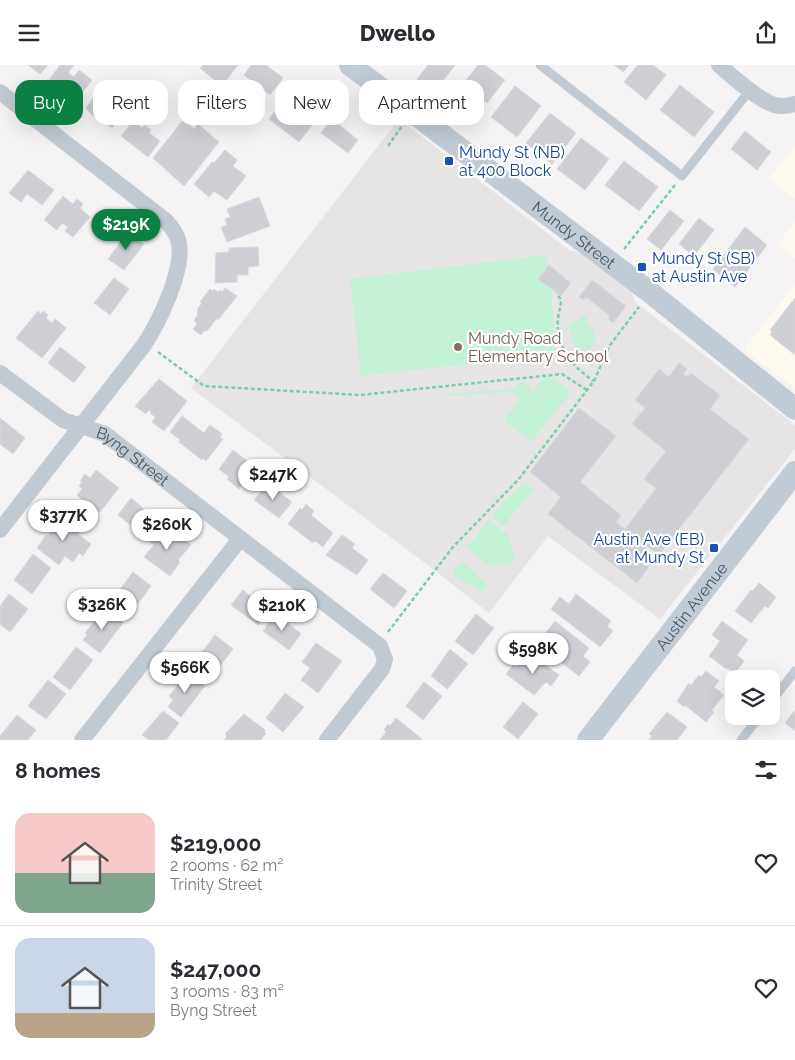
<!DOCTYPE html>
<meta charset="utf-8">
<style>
body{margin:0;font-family:Raleway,sans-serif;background:#f2f2f3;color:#2b2b33;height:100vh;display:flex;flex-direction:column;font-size:19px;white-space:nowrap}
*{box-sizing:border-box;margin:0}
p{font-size:16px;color:#7c7c81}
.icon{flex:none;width:28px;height:28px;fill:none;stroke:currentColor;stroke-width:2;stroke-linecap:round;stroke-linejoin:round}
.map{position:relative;height:675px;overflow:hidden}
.panel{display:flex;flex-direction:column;background:#fff;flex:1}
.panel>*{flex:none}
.top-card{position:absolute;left:15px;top:15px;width:500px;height:45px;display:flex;gap:10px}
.controls{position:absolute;left:725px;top:605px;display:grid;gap:10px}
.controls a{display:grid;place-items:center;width:55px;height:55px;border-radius:10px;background:#fff;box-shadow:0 5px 20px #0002;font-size:25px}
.price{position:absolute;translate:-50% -42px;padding:0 11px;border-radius:18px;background:#fff;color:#222;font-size:16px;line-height:32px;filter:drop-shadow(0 1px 2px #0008)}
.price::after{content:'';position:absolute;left:50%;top:30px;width:15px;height:11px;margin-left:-8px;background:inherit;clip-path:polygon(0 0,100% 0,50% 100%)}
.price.on{background:#0b8043;color:#fff}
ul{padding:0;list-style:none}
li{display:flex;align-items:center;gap:15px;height:125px;padding:0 15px}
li+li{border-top:1px solid #e1e1e2}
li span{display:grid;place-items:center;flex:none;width:140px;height:100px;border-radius:15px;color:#555}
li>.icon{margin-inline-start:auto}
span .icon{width:60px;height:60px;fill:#fffc;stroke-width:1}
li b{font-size:21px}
h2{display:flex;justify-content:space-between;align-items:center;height:60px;padding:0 15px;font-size:21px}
.chip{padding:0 18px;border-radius:15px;background:#fff;box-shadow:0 5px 20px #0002;font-size:18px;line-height:45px}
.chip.on{background:#0b8043;color:#fff}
header{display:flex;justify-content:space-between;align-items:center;height:65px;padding:0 15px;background:#fff;font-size:22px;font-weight:800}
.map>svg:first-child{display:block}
.commercial{fill:#fdf9ef}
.education{fill:#e6e4e5}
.green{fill:#c3f1d5}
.building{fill:#cdcfd5;stroke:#d7d9de}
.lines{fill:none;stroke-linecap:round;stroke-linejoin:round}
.path{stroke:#7ad0a6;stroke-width:2.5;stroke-dasharray:4 2.5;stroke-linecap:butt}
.lane{stroke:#c1cad2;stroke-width:9}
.street{stroke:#c1cad2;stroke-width:16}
.secondary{stroke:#c1cbd6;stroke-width:22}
.transit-dot{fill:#1a4fb4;stroke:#fff;stroke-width:2}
.education-dot{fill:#8d6e63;stroke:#fff;stroke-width:2}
.labels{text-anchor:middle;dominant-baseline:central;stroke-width:4.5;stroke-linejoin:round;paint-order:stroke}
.transit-label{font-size:16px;fill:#164399;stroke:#fff;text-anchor:start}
.street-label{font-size:16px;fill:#4a5661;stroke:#fff}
.education-label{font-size:16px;fill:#785e54;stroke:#fff;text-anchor:start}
</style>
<header><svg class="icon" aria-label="menu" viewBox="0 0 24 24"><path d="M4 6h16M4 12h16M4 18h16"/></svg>Dwello<svg class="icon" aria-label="share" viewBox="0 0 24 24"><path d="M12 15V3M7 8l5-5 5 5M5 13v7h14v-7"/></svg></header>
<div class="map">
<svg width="795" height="675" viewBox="0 0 795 675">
<rect width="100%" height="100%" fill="#f5f3f3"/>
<!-- commercial -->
<path class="commercial" d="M795 81V134L769 114Z
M795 157V194L777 180Z
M795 219V323L744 285Z"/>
<!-- education -->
<path class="education" d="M399 54 569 185 580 188 631 226 635 237 795 360V384L660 554 548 471 489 548 433 504 191 323Z"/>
<!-- green -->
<path class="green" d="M547 190 557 289 361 311 350 214Z
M585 251 594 268 596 276 590 284 582 285 575 280 567 260Z
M553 312 571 327 531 377 504 355 521 333 511 327 447 331 446 329 511 324 520 318 526 317 531 322 529 332 543 313Z
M525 417 534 425 503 461 491 451 504 436Z
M489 455 509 471 515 493 510 498 488 500 467 482Z
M461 497 476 508 475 510 488 520 482 528 469 517 467 520 452 508Z"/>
<!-- building -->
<path class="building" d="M28 0H48L40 9Z
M60 0H74L68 8 74 12 79 5 92 15 75 37 49 15Z
M203 0H238L222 21 200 3Z
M251 0H266L283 13 270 30 244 10Z
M428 0H455L434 27 417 14Z
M478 0H485L505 15 487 38 463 19Z
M614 0H629L623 7Z
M638 0H653L666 10 646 35 624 17Z
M680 20 714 47 694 72 660 45Z
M515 21 541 41 517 72 491 52Z
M96 29 105 33 122 49 112 63 92 50 86 43Z
M284 34 314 58 299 77 269 54Z
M550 48 576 68 552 99 526 78Z
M332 54 358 75 348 88 321 68Z
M183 55 194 64 198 59 219 77 184 121 153 93Z
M133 56 142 63 145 60 151 65 149 68 160 76 148 92 121 71Z
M745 66 771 87 757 105 731 84Z
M581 73 609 94 585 125 557 104Z
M225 85 237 95 233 101 246 111 227 135 214 126 209 132 194 119 212 97 214 98Z
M624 96 658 122 639 146 605 120Z
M28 105 54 125 42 140 27 129 21 137 9 128Z
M63 131 73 139 77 134 83 139 80 143 90 152 73 172 65 166 68 162 62 158 57 165 44 155Z
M259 132 270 161 227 177 221 162 227 160 225 154 230 152 227 144Z
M670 145 684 156 661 185 647 174Z
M699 153 714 165 694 191 679 179Z
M745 162 767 180 735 222 713 204Z
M128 167 144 179 124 205 108 194Z
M258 182 259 201 248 202V210H237V217L215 218 216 188 229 187V183Z
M549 200 571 218 561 231 538 214Z
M114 213 129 224 110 250 94 238Z
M592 215 626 241 613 258 608 254 610 251 586 232 584 235 579 232Z
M225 223 237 231 218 255 217 253 207 266 205 265 201 270 193 264 197 259 194 255 198 249 197 248 198 246 197 245 202 238 200 237 210 224 213 226 214 224 218 227 220 225 222 227Z
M795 233V290L770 270 772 267 770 265Z
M38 246 41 249 43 246 48 250 46 253 52 258 55 254 66 263 42 293 16 273Z
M60 282 86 302 74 318 48 298Z
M679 298 687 304 683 309 688 312 691 308 720 330 710 344 749 374 659 490 647 481 637 493 649 502 637 518 548 449 561 432 530 407 579 343 616 371 580 417 621 450 616 457 625 464 656 423 644 414 666 386 632 359 645 343 635 335 659 304 669 312Z
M159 314 187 336 164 366 152 357 155 352 150 348 151 347 149 345 146 349 135 341Z
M182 351 204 368 210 360 222 369 220 372 223 374 206 396 203 393 202 395 179 377 180 375 170 367Z
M0 353 25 373 13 389 0 379Z
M233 385 256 403 239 424 227 414 229 412 219 404Z
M96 405 119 423 100 447 90 440 89 441 77 430 82 424 79 421 82 417 80 416 85 409 90 413Z
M268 418 292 437 279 453 254 435Z
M131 433 155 453 143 470 118 450Z
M306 439 314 446 311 450 333 468 323 482 315 476 313 478 288 459 300 443 302 445Z
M61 452 80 466 78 469 91 479 83 491 79 488 73 497 65 491 59 500 37 483 46 470 48 471 51 466 48 464 54 457 56 458Z
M168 462 191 480 178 495 180 497 170 511 144 492 154 480 150 477 158 467 162 470Z
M342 470 355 479 352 483 368 495 357 510 326 490Z
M33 489 51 503 32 529 14 515Z
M133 507 151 521 127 553 109 539Z
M383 508 407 526 394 543 370 524Z
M759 518 776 532 768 543 765 541 751 558 735 546 751 525 753 526Z
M243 525 250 531 252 530 270 544 258 560 231 540Z
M9 529 28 544 10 567 0 559V541Z
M576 529 611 556 607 561 613 566 600 582 551 544 560 532 569 539Z
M105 543 123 558 100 588 83 575 87 570 85 568Z
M276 548 301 569 289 585 263 566Z
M476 549 494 563 473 590 455 576Z
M555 556 589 583 583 591 590 597 579 611 539 580 546 572 544 570Z
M722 556 748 575 737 590 744 596 735 608 727 603 726 604 709 591 720 576 712 570Z
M215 570 233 584 214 609 196 595Z
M316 578 342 596 318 628 301 615 310 603 302 597Z
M76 582 93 595 70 625 53 612Z
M450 584 468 599 447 624 431 611Z
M531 594 535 596 537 594 559 610 551 621 546 617 534 630 506 609 513 600 516 602 520 597 525 601Z
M706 606 719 616 714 622 724 630 712 645 714 647 706 657 685 640 684 642 677 636 689 618 691 620 699 610 701 612Z
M188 607 205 621 181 652 168 642 173 635 169 631Z
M48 615 66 629 46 654 28 641Z
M424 617 442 631 423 655 406 641Z
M285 628 304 642 283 667 266 653Z
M523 637 538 649 518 674 503 662Z
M795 645V666L785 658Z
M163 646 179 658 166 675H149L142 670Z
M667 647 687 662 677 675H649L652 671 649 669Z
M244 649 265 665 264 667 266 668 261 675H224L227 671 225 669Z
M17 650 36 665 28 675H0V671Z
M396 653 423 675H380L386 667 384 665 388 659 390 661Z"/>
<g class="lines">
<!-- path -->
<path class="path" d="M388 81 402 61
M624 184 675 120
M558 231 561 234C561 241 559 246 558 253 555 280 573 303 594 316
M158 287 204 321 360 330 562 309 587 325
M388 567 453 482 518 415 594 316 610 280 639 242"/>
<!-- lane -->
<path class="lane" d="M540 0 682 111 750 25
M771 637 795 606
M741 675 760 651"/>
<!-- street -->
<g class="street">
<path d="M719 0C732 11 759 36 775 40 782 42 788 41 795 39"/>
<path d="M0 27 165 155C172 162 177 169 179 178 184 206 159 257 144 280L0 465"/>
<path id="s1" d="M0 308 63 355 105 369 380 581 385 594 382 604 327 675"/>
<path d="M82 675 240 474"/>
</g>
<!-- secondary -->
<g class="secondary">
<path id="s2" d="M350 0 651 228 795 344"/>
<path id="s3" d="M588 675 795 407"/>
</g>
</g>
<!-- markers -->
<g class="transit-dot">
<rect x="444" y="91" width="10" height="10" rx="2.5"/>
<rect x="637" y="197" width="10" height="10" rx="2.5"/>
<rect x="709" y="478" width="10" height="10" rx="2.5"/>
</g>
<circle class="education-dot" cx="458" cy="282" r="5"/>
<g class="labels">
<!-- transit labels -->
<g class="transit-label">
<text x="459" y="87">Mundy St (NB)<tspan x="459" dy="18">at 400 Block</tspan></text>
<text x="652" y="193">Mundy St (SB)<tspan x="652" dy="18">at Austin Ave</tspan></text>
<text x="704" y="474" text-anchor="end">Austin Ave (EB)<tspan x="704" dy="18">at Mundy St</tspan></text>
</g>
<!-- street labels -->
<g class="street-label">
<text stroke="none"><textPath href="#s2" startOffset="281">Mundy Street</textPath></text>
<text stroke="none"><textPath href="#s1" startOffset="158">Byng Street</textPath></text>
<text stroke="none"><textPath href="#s3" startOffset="169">Austin Avenue</textPath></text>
</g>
<!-- education labels -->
<g class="education-label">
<text x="468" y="273">Mundy Road<tspan x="468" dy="18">Elementary School</tspan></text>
</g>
</g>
</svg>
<div class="controls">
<a><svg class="icon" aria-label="layers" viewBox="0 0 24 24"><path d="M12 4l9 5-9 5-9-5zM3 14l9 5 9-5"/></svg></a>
</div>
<b class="price on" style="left:126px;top:186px">$219K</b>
<b class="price" style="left:273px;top:436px">$247K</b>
<b class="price" style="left:63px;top:477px">$377K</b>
<b class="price" style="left:167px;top:486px">$260K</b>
<b class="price" style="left:102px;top:566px">$326K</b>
<b class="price" style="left:282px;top:567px">$210K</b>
<b class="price" style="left:533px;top:610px">$598K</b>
<b class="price" style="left:185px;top:629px">$566K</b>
<div class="top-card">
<a class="chip on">Buy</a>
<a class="chip">Rent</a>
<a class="chip">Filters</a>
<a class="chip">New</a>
<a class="chip">Apartment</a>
</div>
</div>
<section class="panel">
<h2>8 homes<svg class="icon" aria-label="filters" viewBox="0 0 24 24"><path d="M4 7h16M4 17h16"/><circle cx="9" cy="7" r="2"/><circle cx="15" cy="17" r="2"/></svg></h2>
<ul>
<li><span style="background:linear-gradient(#f6c9c9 60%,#7fa58c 0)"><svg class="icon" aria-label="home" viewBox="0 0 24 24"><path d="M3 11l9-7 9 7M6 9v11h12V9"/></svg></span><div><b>$219,000</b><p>2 rooms · 62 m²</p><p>Trinity Street</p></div><svg class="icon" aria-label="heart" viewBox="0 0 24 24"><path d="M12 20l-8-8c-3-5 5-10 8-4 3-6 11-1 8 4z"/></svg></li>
<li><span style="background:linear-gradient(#c9d6e8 75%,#b9a48a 0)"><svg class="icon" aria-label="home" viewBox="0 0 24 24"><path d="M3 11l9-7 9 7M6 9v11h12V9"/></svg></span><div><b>$247,000</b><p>3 rooms · 83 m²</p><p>Byng Street</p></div><svg class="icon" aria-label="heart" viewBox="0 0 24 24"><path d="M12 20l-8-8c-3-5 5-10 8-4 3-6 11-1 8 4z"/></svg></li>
</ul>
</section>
